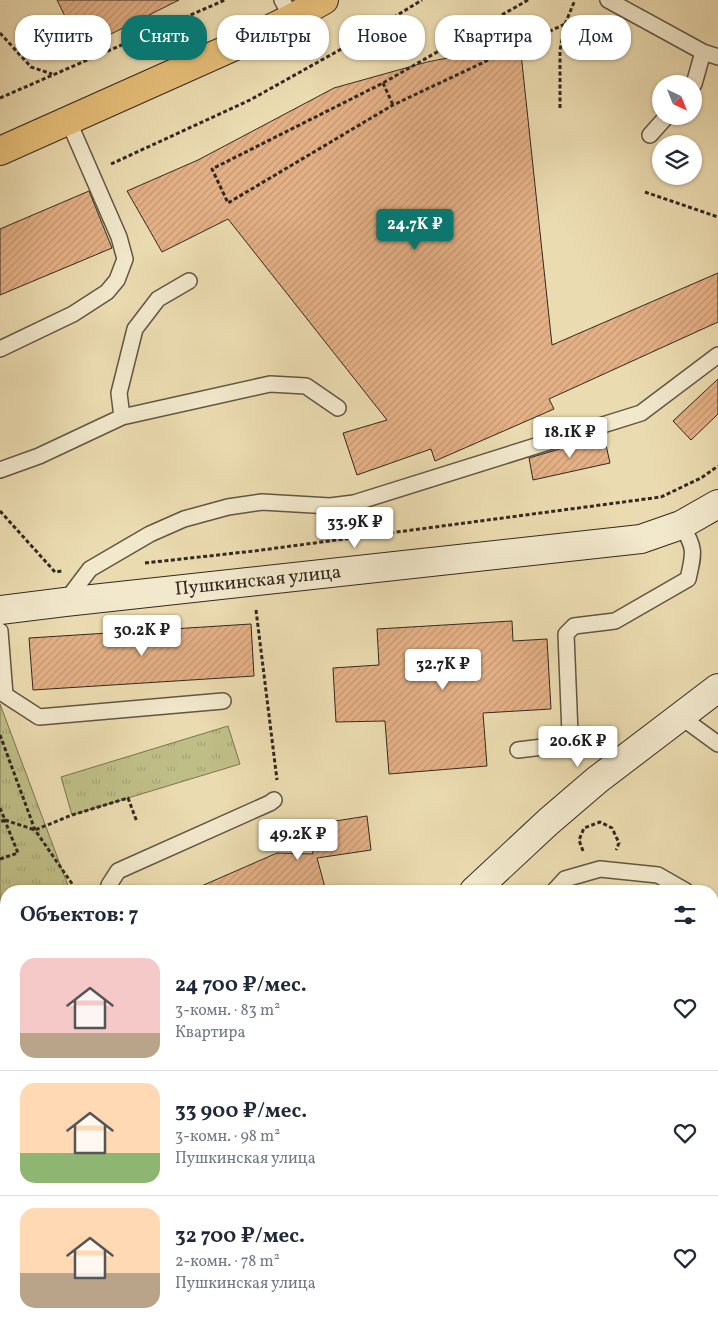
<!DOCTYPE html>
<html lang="ru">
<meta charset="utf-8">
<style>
body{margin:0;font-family:Vollkorn,serif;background:#f2f2f3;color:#1f2937;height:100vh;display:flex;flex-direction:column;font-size:19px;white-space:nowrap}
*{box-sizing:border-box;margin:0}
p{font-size:16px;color:#747a83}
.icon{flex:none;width:28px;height:28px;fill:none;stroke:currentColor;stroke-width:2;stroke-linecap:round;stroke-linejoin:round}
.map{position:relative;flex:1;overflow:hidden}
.drawer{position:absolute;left:0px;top:885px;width:719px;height:445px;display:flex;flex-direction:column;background:#fff;border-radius:20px 20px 0 0;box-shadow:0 1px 4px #0004}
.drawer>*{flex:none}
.hud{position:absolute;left:15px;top:15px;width:689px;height:45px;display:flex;gap:10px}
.needle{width:32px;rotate:137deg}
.fabs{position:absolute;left:652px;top:75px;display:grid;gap:10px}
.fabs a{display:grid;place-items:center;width:50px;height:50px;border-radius:50%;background:#fff;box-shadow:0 1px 4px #0004;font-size:25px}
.price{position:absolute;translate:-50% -42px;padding:0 11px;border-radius:5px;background:#fff;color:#222;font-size:16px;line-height:32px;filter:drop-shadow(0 1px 2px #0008)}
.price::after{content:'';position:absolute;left:50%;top:30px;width:15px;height:11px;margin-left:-8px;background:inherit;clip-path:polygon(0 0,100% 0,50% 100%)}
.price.current{background:#0f766e;color:#fff}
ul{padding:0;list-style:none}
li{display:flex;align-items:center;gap:15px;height:125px;padding:0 20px}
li+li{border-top:1px solid #e0e1e3}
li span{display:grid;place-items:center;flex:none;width:140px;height:100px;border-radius:15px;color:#555}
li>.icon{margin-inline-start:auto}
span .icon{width:60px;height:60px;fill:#fffc;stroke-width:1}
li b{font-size:21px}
h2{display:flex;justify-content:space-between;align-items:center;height:60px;padding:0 20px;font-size:21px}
.chip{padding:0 18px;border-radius:20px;background:#fff;box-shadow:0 1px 4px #0004;font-size:18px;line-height:45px}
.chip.current{background:#0f766e;color:#fff}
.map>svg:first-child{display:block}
.park{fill:url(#park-tufts);stroke:#797453}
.building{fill:url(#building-hatch);stroke:#332920}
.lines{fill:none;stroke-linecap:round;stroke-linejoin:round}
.lane-casing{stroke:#615644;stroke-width:18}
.secondary-casing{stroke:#332920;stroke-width:30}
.primary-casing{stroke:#332920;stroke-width:30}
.path{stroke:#332920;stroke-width:3;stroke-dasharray:4 2.5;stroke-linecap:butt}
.lane{stroke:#f2e8cc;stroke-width:15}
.secondary{stroke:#f2e8cc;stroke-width:28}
.primary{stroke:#e6be78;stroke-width:28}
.labels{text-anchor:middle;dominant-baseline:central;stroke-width:5;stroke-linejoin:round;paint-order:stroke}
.street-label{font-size:19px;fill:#332920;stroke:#f2e8cc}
</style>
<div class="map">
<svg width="718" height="1330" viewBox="0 0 718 1330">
<defs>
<pattern id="park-tufts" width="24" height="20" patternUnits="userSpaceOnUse" patternTransform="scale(1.25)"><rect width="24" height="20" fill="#bfbe86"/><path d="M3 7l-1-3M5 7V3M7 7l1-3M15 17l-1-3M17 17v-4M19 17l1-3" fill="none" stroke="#a5a373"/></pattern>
<pattern id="building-hatch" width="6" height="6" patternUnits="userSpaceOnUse" patternTransform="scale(1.25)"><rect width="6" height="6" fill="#e4b085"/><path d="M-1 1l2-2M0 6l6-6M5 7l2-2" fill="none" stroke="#c49773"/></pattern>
</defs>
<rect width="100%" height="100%" fill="#ebdbb0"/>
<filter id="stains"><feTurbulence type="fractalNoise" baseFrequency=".004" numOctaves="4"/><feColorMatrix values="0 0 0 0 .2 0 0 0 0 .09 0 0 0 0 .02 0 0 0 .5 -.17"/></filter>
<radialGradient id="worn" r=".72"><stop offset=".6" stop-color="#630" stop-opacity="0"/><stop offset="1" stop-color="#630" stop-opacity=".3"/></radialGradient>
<!-- park -->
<path class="park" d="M0 704 70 891H6V920L0 922Z
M228 726 240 764 72 815 61 777Z"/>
<!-- building -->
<path class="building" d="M57 0H179L81 49Z
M520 44 552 345 718 273V322L549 399 554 409 435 461 431 449 357 475 343 433 387 420 228 219 162 252 127 191 198 160 334 88 427 62Z
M89 191 112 248 0 295V229Z
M718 379V414L691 440 673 421Z
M604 436 610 463 533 480 529 458Z
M512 621 513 641 547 639 551 709 483 713 487 766 389 774 385 721 336 722 333 668 379 665 377 629Z
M251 624 254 676 33 690 29 638Z
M367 816 371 850 317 858 326 891H190L277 853 313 854 310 825Z"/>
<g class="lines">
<defs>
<path id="lane" d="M282 0 292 18
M608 0 703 52 718 57
M694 84 703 52
M650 135 667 116
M0 349 73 314 107 292 117 280 125 259 119 237 68 120
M122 417 119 393 135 329 158 299 189 281
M0 470 39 456 122 417 270 384 306 386 338 408
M65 602 90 569 150 534 184 519 228 507 262 502 330 506 354 503 641 413 718 355
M0 631 5 695 39 717 223 701
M681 717 718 744
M518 750 559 745 570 734 566 634 574 626 615 621 688 579C694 553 696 548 681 525
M109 891V885L118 871 270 803 274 800
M554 891 565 879 600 869 658 875 686 891
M712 937 718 950
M0 940 6 938
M0 1049 6 1063
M469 1324 474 1330
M111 1330 127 1324
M398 1330 408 1324
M509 1330 519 1324"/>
<path id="secondary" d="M0 610 65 602 641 539 681 525 718 504
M474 891 548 822 597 780 718 688
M0 1236 6 1233"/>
<path id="primary" d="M0 151 235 46 292 18 324 0"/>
</defs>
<!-- lane casing -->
<use href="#lane" class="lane-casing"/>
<!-- secondary casing -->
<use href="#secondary" class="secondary-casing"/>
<!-- primary casing -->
<use href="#primary" class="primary-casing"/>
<!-- path -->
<path class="path" d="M528 0 383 83 212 169 228 203 393 105 565 24
M0 33 31 67 52 74
M383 83 393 105
M0 98 225 0
M560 108V50L565 24 575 0
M111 164 250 100 345 47 422 0
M645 192 718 217
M0 511 55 572 62 571
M145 563 254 551 661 497 701 478 718 466
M256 610 277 780
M0 735 35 830 77 891
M0 808 5 820 0 822
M5 820 35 830 72 815 128 798 137 822
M583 851 579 840 584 828 600 822 612 828 619 843 616 850
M0 859 18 853 5 821
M0 1166 6 1179
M0 1296 6 1293
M593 1324 595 1330"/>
<!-- lane -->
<use href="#lane" class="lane"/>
<!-- secondary -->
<use href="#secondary" class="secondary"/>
<!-- primary -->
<use href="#primary" class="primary"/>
</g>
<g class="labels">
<!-- street labels -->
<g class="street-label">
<text transform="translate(258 581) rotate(-6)">Пушкинская улица</text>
</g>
</g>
<rect width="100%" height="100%" filter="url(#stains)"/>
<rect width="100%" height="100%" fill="url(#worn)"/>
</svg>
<div class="fabs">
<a><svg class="needle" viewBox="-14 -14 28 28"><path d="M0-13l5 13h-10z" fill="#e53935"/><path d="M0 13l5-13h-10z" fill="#747a83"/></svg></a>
<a><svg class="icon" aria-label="layers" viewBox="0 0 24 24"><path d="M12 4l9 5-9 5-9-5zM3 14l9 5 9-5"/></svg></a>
</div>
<b class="price current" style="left:415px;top:251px">24.7K ₽</b>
<b class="price" style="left:570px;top:459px">18.1K ₽</b>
<b class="price" style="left:355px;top:549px">33.9K ₽</b>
<b class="price" style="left:142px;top:657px">30.2K ₽</b>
<b class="price" style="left:443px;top:691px">32.7K ₽</b>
<b class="price" style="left:578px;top:768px">20.6K ₽</b>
<b class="price" style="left:298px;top:861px">49.2K ₽</b>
<div class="hud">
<a class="chip">Купить</a>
<a class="chip current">Снять</a>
<a class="chip">Фильтры</a>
<a class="chip">Новое</a>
<a class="chip">Квартира</a>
<a class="chip">Дом</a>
</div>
<section class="drawer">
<h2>Объектов: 7<svg class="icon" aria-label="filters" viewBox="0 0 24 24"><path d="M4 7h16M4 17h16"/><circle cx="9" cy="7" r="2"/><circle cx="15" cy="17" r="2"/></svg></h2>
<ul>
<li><span style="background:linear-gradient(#f6c9c9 75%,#b9a48a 0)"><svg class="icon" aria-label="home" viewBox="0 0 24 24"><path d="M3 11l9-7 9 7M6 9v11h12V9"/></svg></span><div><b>24 700 ₽/мес.</b><p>3-комн. · 83 m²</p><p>Квартира</p></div><svg class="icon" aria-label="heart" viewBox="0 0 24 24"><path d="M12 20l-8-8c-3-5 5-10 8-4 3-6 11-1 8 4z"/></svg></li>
<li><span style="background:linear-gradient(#ffd9b3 70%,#8fb573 0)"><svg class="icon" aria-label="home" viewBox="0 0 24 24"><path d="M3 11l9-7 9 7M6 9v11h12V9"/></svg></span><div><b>33 900 ₽/мес.</b><p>3-комн. · 98 m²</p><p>Пушкинская улица</p></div><svg class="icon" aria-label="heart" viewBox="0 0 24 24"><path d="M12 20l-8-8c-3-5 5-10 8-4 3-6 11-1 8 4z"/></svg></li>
<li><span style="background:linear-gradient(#ffd9b3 65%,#b9a48a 0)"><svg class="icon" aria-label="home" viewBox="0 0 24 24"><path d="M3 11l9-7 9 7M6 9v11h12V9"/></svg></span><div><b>32 700 ₽/мес.</b><p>2-комн. · 78 m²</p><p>Пушкинская улица</p></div><svg class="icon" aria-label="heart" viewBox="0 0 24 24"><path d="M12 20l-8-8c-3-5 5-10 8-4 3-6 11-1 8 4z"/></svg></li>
</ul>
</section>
</div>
